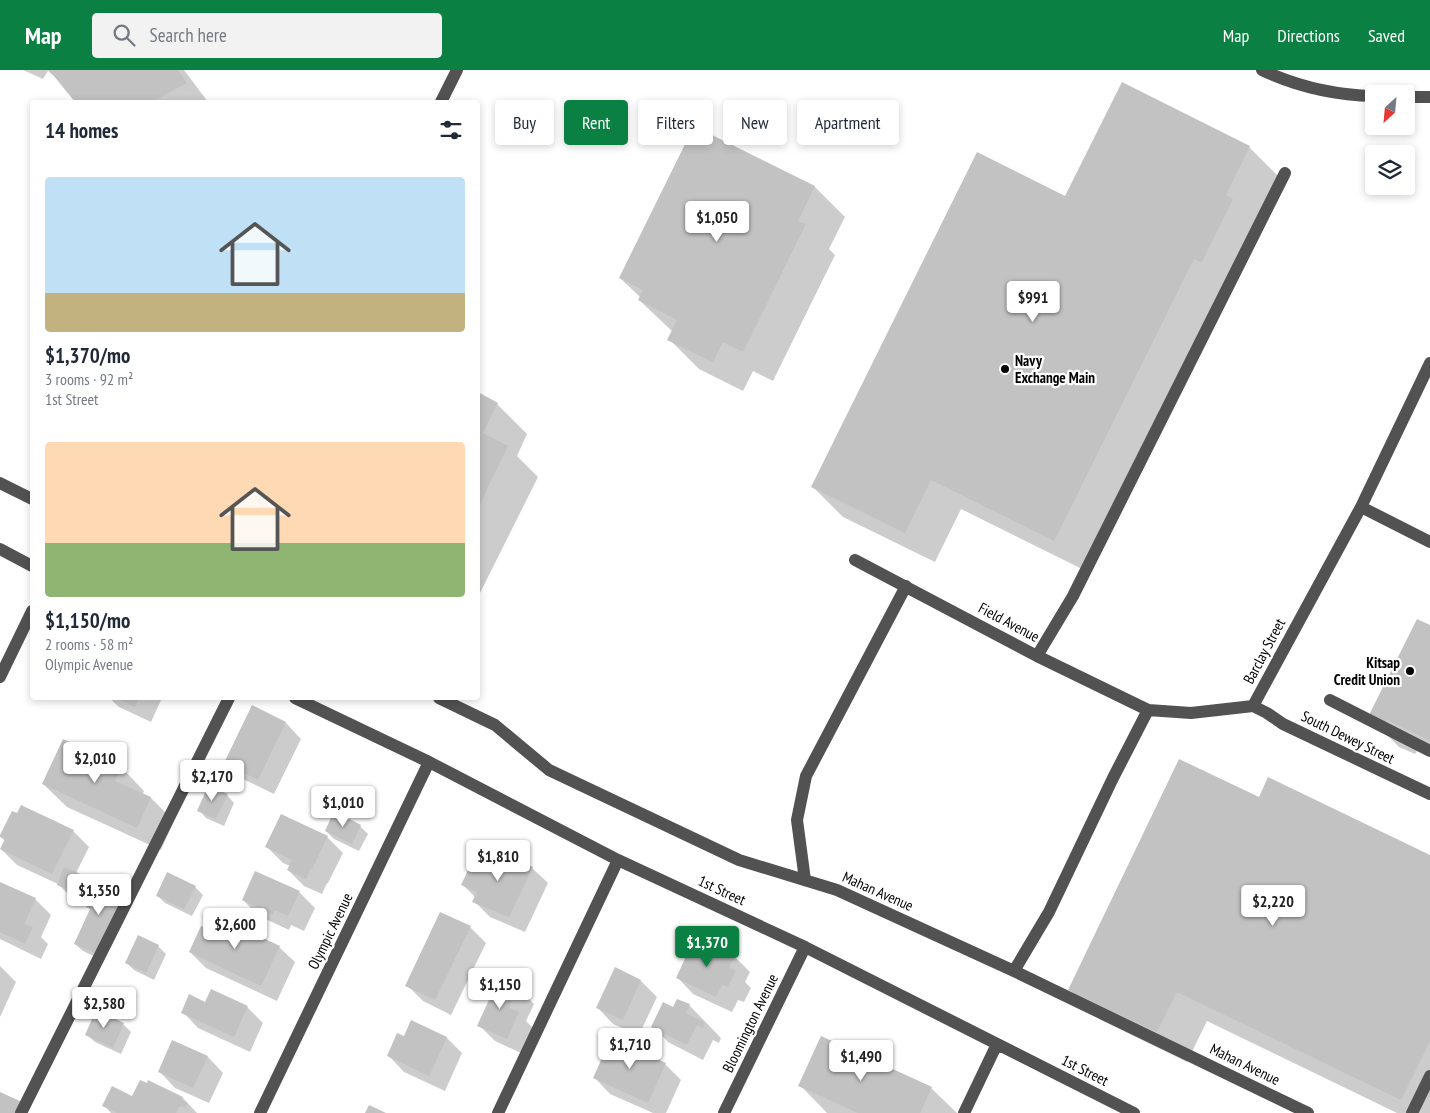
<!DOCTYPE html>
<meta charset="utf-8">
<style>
body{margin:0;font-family:"PT Sans Narrow",sans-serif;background:#f2f2f3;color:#1f2937;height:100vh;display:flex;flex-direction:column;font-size:19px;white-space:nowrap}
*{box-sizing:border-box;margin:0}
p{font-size:16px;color:#747a83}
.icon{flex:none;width:28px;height:28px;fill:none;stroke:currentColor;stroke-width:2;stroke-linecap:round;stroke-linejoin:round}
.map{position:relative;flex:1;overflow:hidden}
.side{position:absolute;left:30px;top:30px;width:450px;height:600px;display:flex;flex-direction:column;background:#fff;border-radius:5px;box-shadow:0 2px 8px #0003}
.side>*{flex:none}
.top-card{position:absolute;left:495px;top:30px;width:475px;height:45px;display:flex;gap:10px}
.needle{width:32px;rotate:206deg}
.tools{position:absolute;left:1365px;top:15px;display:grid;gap:10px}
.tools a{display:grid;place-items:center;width:50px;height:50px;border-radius:5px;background:#fff;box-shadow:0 2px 8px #0003;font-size:25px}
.price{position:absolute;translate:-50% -42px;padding:0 11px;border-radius:5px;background:#fff;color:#222;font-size:16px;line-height:32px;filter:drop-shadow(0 1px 2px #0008)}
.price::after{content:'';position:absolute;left:50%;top:30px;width:15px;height:11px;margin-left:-8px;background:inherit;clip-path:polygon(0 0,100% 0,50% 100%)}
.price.selected{background:#0b8043;color:#fff}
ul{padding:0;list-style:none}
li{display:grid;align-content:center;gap:10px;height:265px;padding:0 15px}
li span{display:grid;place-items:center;height:155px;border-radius:5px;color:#555}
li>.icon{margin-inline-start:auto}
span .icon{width:90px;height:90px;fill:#fffc;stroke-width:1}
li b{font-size:21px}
h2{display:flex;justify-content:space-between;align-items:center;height:60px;padding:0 15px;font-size:21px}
.chip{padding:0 18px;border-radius:5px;background:#fff;box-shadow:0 2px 8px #0003;font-size:18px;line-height:45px}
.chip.selected{background:#0b8043;color:#fff}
header{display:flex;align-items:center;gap:30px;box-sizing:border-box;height:70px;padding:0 25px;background:#0b8043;color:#fff}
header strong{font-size:24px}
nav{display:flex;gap:28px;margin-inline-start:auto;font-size:18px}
.search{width:350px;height:45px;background:#f2f2f3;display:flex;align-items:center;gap:12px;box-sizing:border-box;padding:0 18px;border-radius:5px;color:#747a83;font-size:19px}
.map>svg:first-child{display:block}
.shadow{fill:#0003}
.building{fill:#c2c2c2}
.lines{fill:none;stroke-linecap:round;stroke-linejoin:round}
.minor{stroke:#525252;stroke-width:12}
.poi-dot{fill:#000;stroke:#fff;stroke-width:2}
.labels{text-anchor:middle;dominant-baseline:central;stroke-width:4.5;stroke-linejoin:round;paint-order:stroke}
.poi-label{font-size:15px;font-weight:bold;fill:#000;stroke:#fff;text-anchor:start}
.street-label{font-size:15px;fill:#000;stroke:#fff}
</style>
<header>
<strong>Map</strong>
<div class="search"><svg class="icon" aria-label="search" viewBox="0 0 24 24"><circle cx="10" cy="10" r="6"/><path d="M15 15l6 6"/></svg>Search here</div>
<nav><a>Map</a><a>Directions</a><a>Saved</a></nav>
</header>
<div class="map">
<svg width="1430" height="1043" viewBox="0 0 1430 1043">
<rect width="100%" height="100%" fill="#fff"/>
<!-- shadow -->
<path class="shadow" d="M23 0H184L208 32H77L60 11 48 1 43 9Z
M695 58 815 117 845 147 829 179 835 185 773 311 753 301 743 321 699 299 669 269 673 262 639 230 641 228 620 208Z
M1249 77 1279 107 1084 500 961 439 935 492 843 447 813 417 1066 128Z
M478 324 497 334 527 364 517 386 538 407 478 527Z
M1430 556V685L1418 679 1415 684 1399 677 1369 647Z
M109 628H162L151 652 119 637Z
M286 653 301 669 274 724 241 708 225 692Z
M121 697 144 721 143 724 151 728 174 751 161 780 67 737 43 714Z
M227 725 234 733 224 756 206 748 199 740Z
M1259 729 1430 786V1043H1397L1207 951 1187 992 1099 949 1069 919Z
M360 756 368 764 359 781 334 769 326 761Z
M73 761 89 777 76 803 83 806 90 814 83 830 66 822 58 814 17 795 1 779 5 771 1 767Z
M327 767 343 783 328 813H327L322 824 304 816 288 800 290 796 283 793 267 777Z
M532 798 548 813 525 862 490 847 474 831 476 828 463 815 485 799Z
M0 813 35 829 51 845 41 867 48 874 41 889 0 869Z
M98 814 119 856 102 890 83 881 75 874 91 840 88 837Z
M195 817 203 825 192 846 165 833 157 825Z
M299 822 315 838 304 861 291 855 289 860 259 846 243 830Z
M470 857 486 873 451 945 423 931 407 915Z
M208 861 279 877 295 892 277 931 206 898 190 882Z
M158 876 166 884 154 910 134 900 127 893Z
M734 886 750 902 745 912 751 918 744 932 738 930 732 942 693 924 678 908Z
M0 896 16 912 0 947Z
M615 899 641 911 657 927 639 965 613 954 598 938Z
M500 910 518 918 534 934 526 951 534 959 523 984 495 971 479 955Z
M678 930 689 935 721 968 719 973 713 970 703 990 668 972 653 956 674 939Z
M206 933 247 937 263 953 250 982 198 958 183 942Z
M123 954 131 962 121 984 95 972 87 965Z
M404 968H447L462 983 445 1021 404 1002 389 986Z
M173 972 208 987 223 1003 209 1033 175 1018 160 1002Z
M665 994 681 1010 666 1043H653L610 1024 595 1008Z
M149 1012 183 1028 197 1043H111L104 1035 133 1027Z
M800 1015 931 1018 957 1043H827Z"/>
<!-- building -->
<path class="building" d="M49 0H178L187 13 151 32H75Z
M1122 12 1250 76 1226 125 1233 129 1202 192 1194 189 1054 471 931 410 905 463 811 417 977 82 1065 126Z
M694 56 815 116 798 151 806 154 743 282 723 272 713 292 667 270 677 250 638 230 643 220 619 208Z
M478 322 498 333 483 363 508 376 478 438Z
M1417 549 1430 555V671L1387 650 1385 655 1368 647Z
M115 628H139L135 637Z
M252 635 286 652 258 710 224 693Z
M63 669 122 696 115 711 151 727 137 758 42 714Z
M1179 689 1259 727 1268 707 1430 785V971L1401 1030 1177 922 1157 962 1068 920Z
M208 716 228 724 216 749 197 741Z
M21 735 74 760 52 804 0 779 5 769 0 767V765L12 741 17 743Z
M334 741 361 755 352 774 325 761Z
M281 744 328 766 312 799 311 798 306 809 287 800 292 790 265 777Z
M493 778 533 797 509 847 472 832 477 822 461 815 472 792 484 797Z
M64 797 83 805 75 823 57 815Z
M255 801 300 821 288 846 275 840 273 845 242 830Z
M167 802 196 816 184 839 156 826Z
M0 812 36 828 24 854 33 857 25 874 0 862Z
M98 812 125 825 113 850 111 849 95 883 74 874 90 839 86 837Z
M440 842 471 856 435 930 405 916Z
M214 845 280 876 261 916 189 882 201 856 208 860Z
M138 865 159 875 146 903 125 893Z
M695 867 735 885 729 898 736 901 728 917 722 915 716 927 676 908Z
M615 897 641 910 623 950 596 938Z
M499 908 518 917 509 938 519 942 507 969 477 956Z
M211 919 248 936 234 967 181 943 189 924 205 932Z
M677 929 690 934 686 943 705 952 703 958 697 955 687 975 651 957 663 932 673 937Z
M96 940 124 953 113 978 85 965Z
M411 950 447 967 429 1006 387 986 397 963 404 966Z
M821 966 932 1017 920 1043H858L798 1016Z
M611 968 666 993 648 1033 593 1008Z
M172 970 208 986 193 1018 158 1002Z
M140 1010 147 1013 148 1010 183 1027 182 1030 188 1033 185 1038 180 1036 176 1043H117L102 1036 112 1016 132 1026Z
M0 1022 22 1032 17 1043H0Z
M369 1035 386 1043H365Z"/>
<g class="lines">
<!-- minor -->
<path class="minor" d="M1262 0C1298 17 1334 25 1374 26
M1406 27H1430
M441 32 457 0
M0 413 32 429
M1361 437 1430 472
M0 479 32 496
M855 490 1037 586 1148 640
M1037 586 1073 526 1285 103
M0 607 32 541
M295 628 429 692 618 790 805 877 1134 1043
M439 628 495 655 549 700 739 790 837 820 1014 901 1308 1043
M1330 630 1430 681
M1253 636 1267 643 1283 654 1430 724
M805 810 797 750 806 706 906 516
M1014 901 1049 842 1113 708 1148 640 1191 643 1253 636 1361 437 1430 293
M21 1043 229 628
M260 1043 429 692
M498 1043 618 790
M724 1043 805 877
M964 1043 997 974
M1412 1043 1430 1006"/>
</g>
<!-- markers -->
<g class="poi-dot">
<circle cx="1005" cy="299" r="5"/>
<circle cx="1410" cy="601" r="5"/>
</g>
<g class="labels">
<!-- poi labels -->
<g class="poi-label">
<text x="1015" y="290">Navy<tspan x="1015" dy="17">Exchange Main</tspan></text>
<text x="1400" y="592" text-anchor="end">Kitsap<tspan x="1400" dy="17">Credit Union</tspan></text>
</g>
<!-- street labels -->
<g class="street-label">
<text transform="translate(1009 552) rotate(28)">Field Avenue</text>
<text transform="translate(1264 581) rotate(-62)">Barclay Street</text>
<text transform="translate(1348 667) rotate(26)">South Dewey Street</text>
<text transform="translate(722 820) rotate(25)">1st Street</text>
<text transform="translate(878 821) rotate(24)">Mahan Avenue</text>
<text transform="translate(330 861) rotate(-64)">Olympic Avenue</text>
<text transform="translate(750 953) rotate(-64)">Bloomington Avenue</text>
<text transform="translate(1245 994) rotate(26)">Mahan Avenue</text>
<text transform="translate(1085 1000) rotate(27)">1st Street</text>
</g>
</g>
</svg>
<div class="tools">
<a><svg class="needle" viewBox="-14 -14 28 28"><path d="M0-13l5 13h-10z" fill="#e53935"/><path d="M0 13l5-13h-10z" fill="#747a83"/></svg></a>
<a><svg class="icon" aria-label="layers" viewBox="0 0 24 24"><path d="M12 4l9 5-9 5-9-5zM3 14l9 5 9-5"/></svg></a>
</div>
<b class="price" style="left:717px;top:173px">$1,050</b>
<b class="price" style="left:1033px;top:253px">$991</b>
<b class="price" style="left:95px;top:714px">$2,010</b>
<b class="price" style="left:212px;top:732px">$2,170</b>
<b class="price" style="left:343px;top:758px">$1,010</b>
<b class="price" style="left:498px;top:812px">$1,810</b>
<b class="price" style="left:99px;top:846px">$1,350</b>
<b class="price" style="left:1273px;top:857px">$2,220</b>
<b class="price" style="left:235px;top:880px">$2,600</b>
<b class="price selected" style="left:707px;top:898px">$1,370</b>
<b class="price" style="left:500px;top:940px">$1,150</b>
<b class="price" style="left:104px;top:959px">$2,580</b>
<b class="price" style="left:630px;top:1000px">$1,710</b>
<b class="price" style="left:861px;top:1012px">$1,490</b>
<div class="top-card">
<a class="chip">Buy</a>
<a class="chip selected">Rent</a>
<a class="chip">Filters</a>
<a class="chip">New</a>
<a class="chip">Apartment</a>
</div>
<section class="side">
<h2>14 homes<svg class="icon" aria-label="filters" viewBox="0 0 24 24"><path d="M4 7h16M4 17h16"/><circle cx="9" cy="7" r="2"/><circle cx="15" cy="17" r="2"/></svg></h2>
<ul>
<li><span style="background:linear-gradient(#bfe0f5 75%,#c2b280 0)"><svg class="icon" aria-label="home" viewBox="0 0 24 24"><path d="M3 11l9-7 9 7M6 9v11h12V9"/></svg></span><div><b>$1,370/mo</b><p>3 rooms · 92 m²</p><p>1st Street</p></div></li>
<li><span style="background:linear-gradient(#ffd9b3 65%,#8fb573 0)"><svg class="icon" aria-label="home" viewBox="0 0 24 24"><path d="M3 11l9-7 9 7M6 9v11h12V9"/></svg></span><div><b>$1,150/mo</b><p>2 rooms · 58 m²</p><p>Olympic Avenue</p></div></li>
</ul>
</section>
</div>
